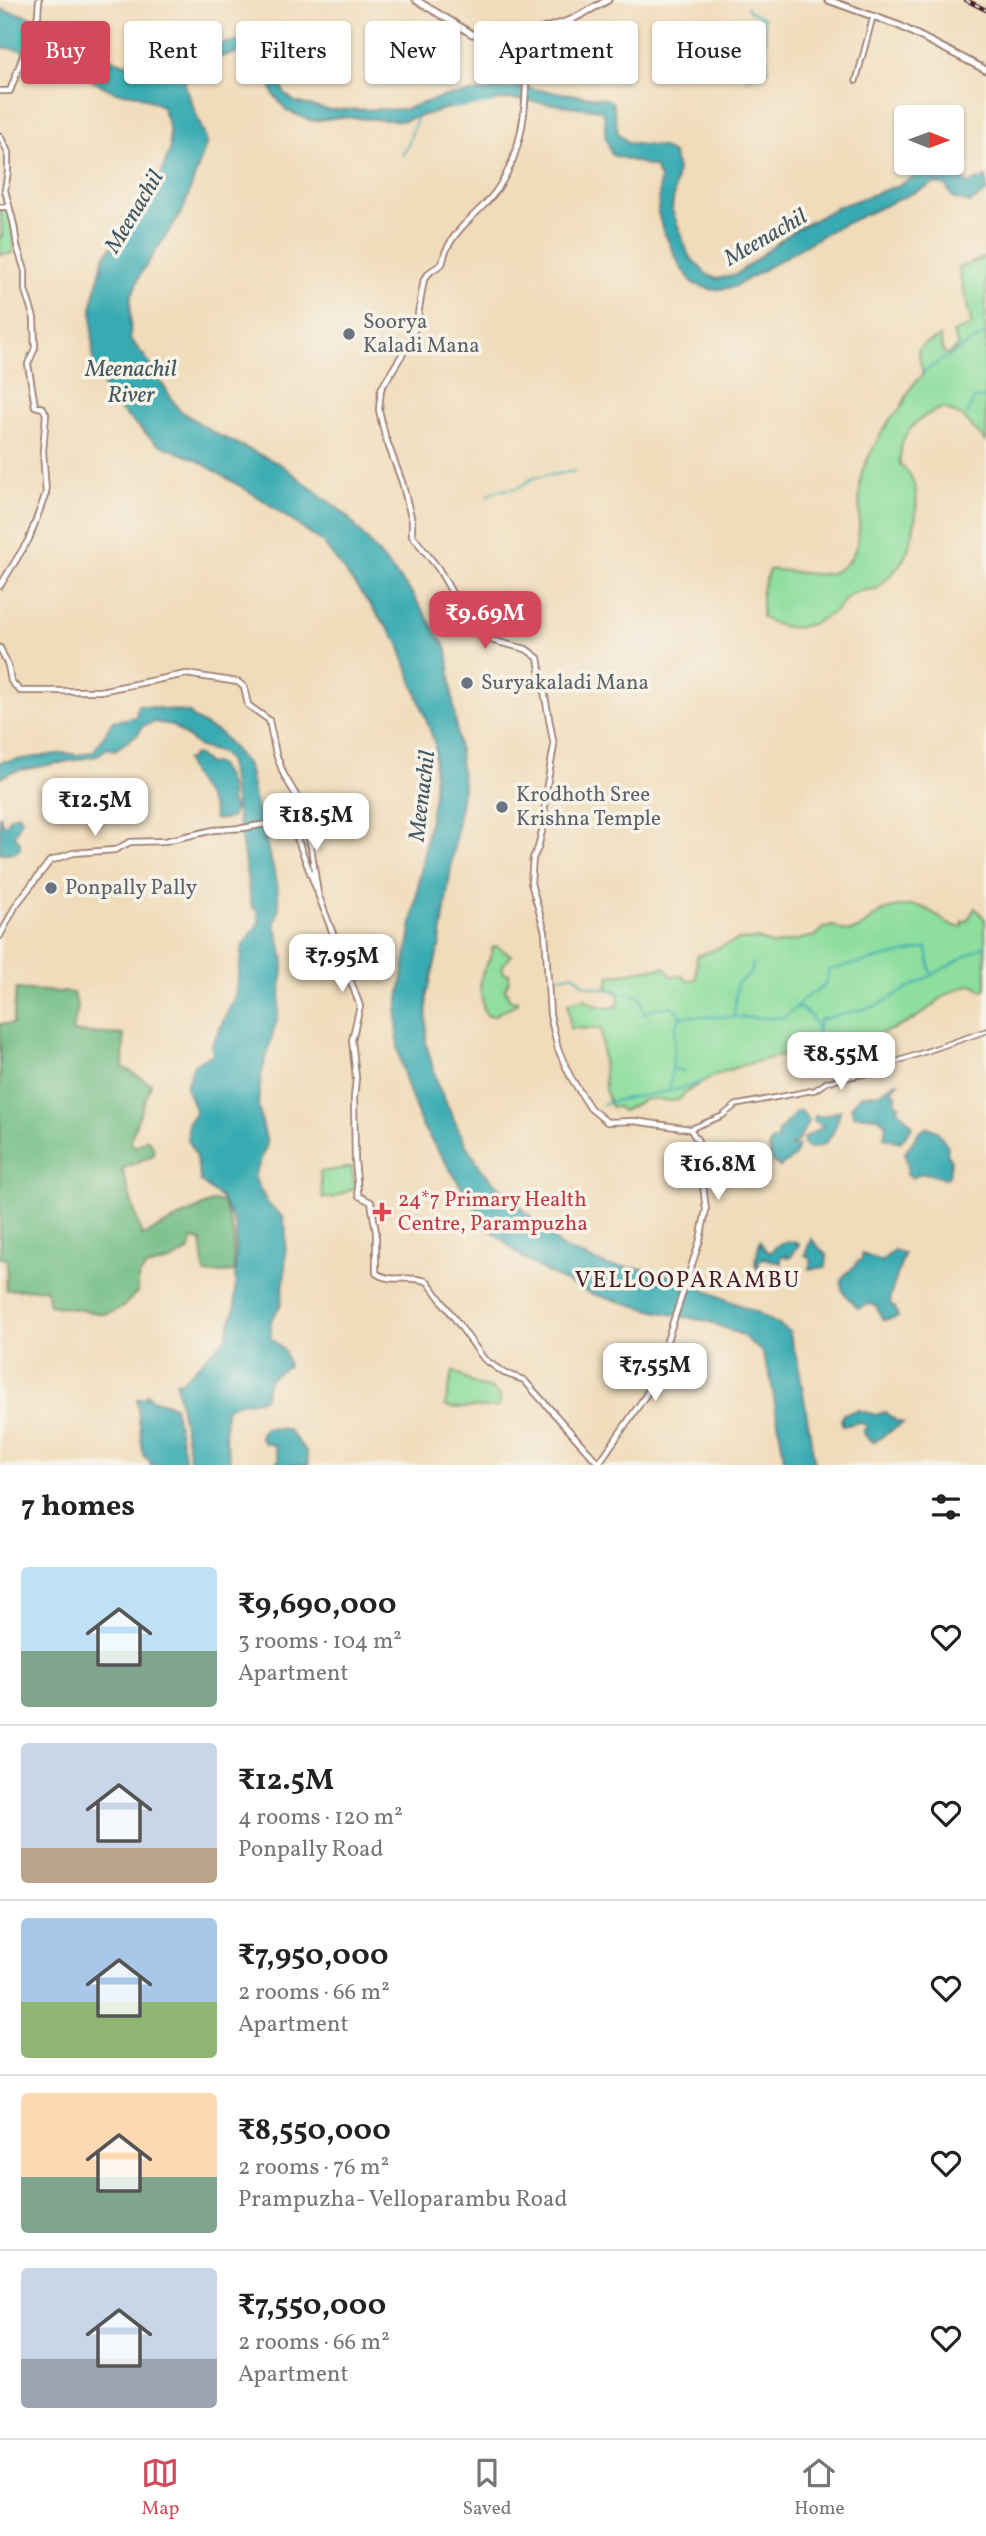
<!DOCTYPE html>
<meta charset="utf-8">
<style>
body{margin:0;font-family:Vollkorn,serif;background:#f6f6f6;color:#222;height:100vh;display:flex;flex-direction:column;font-size:26px;white-space:nowrap}
*{box-sizing:border-box;margin:0}
p{font-size:23px;color:#767676}
.icon{flex:none;width:38px;height:38px;fill:none;stroke:currentColor;stroke-width:2;stroke-linecap:round;stroke-linejoin:round}
.map{position:relative;height:1465px;overflow:hidden}
.side{display:flex;flex-direction:column;background:#fff;flex:1}
.side>*{flex:none}
.hud{position:absolute;left:21px;top:21px;width:945px;height:63px;display:flex;gap:14px}
.needle{width:46px;rotate:91deg}
.buttons{position:absolute;left:894px;top:105px;display:grid;gap:14px}
.buttons a{display:grid;place-items:center;width:70px;height:70px;border-radius:7px;background:#fff;box-shadow:0 2px 5px #0004;font-size:35px}
.price{position:absolute;translate:-50% -60px;padding:0 16px;border-radius:14px;background:#fff;color:#222;font-size:23px;line-height:46px;filter:drop-shadow(0 2px 4px #0008)}
.price::after{content:'';position:absolute;left:50%;top:42px;width:21px;height:16px;margin-left:-10px;background:inherit;clip-path:polygon(0 0,100% 0,50% 100%)}
.price.active{background:#d1495b;color:#fff}
ul{padding:0;list-style:none}
li{display:flex;align-items:center;gap:21px;height:175px;padding:0 21px}
li+li{border-top:2px solid #e0e0e0}
li span{display:grid;place-items:center;flex:none;width:196px;height:140px;border-radius:7px;color:#555}
li>.icon{margin-inline-start:auto}
span .icon{width:84px;height:84px;fill:#fffc;stroke-width:1}
li b{font-size:30px}
h2{display:flex;justify-content:space-between;align-items:center;height:84px;padding:0 21px;font-size:30px}
.tag{padding:0 24px;border-radius:7px;background:#fff;box-shadow:0 2px 5px #0004;font-size:24px;line-height:63px}
.tag.active{background:#d1495b;color:#fff}
.tabs{display:flex;justify-content:space-around;align-items:center;height:98px;border-top:2px solid #e0e0e0;background:#fff;font-size:19px;color:#767676}
.tabs a{display:grid;justify-items:center;gap:4px}
.tabs .active{color:#d1495b}
.map>svg:first-child{display:block}
.green{fill:#8ede9e;stroke:#6c7e64;stroke-width:2}
.forest{fill:#72bd85;stroke:#5e6e58;stroke-width:2}
.water{fill:#39abb2;stroke:#42656e;stroke-width:2}
.lines{fill:none;stroke-linecap:round;stroke-linejoin:round}
.stream{stroke:#39abb2;stroke-width:2}
.river{stroke:#39abb2;stroke-width:6}
.tertiary-casing{stroke:#9d7e72;stroke-width:7}
.secondary-casing{stroke:#9d7e72;stroke-width:8}
.primary-casing{stroke:#9d7e72;stroke-width:9}
.tertiary{stroke:#fff;stroke-width:3.5}
.secondary{stroke:#fff;stroke-width:4.5}
.primary{stroke:#fff;stroke-width:5}
.rail-casing{stroke:#4a1f2b;stroke-width:4.5}
.rail{stroke:#f7f3e8;stroke-width:2;stroke-dasharray:5;stroke-linecap:butt}
.worship-dot{fill:#6b7280;stroke:#f7f3e8;stroke-width:2.5}
.health-dot{fill:#e0444e;stroke:#f7f3e8;stroke-width:2.5}
.labels{text-anchor:middle;dominant-baseline:central;stroke-width:7;stroke-linejoin:round;paint-order:stroke}
.worship-label{font-size:21px;fill:#5b616d;stroke:#f7f3e8;text-anchor:start}
.health-label{font-size:21px;fill:#be3a42;stroke:#f7f3e8;text-anchor:start}
.water-label{font-size:23px;font-style:italic;fill:#435761;stroke:#f7f3e8}
.neighbourhood-label{font-size:23px;letter-spacing:2px;fill:#4a1f2b;stroke:#f7f3e8}
</style>
<div class="map">
<svg width="986" height="1465" viewBox="0 0 986 1465">
<rect width="100%" height="100%" fill="#f7f3e8"/>
<filter id="ink" filterUnits="userSpaceOnUse"><feTurbulence type="fractalNoise" baseFrequency=".0143" numOctaves="2"/><feDisplacementMap in="SourceGraphic" scale="14" xChannelSelector="R" yChannelSelector="G"/><feConvolveMatrix kernelMatrix="1 2 1 2 8 2 1 2 1" color-interpolation-filters="sRGB"/></filter>
<filter id="wash" filterUnits="userSpaceOnUse"><feTurbulence type="fractalNoise" baseFrequency=".00686" numOctaves="4" result="noise"/><feDisplacementMap in="SourceGraphic" scale="28" xChannelSelector="R" yChannelSelector="G"/><feGaussianBlur stdDeviation="1.57" result="paint"/><feColorMatrix in="noise" values="0 0 0 0 0 0 0 0 0 0 0 0 0 0 0 0 0 1.4 0 .05"/><feComposite in="paint" operator="in"/></filter>
<g filter="url(#wash)">
<rect width="100%" height="100%" fill="#f0dcba"/>
<!-- green -->
<path class="green" d="M0 209H8L12 222 14 250 10 254H0V236L2 235Z
M986 257V442L962 416 943 408C915 417 898 434 900 465 926 480 916 533 905 556 900 568 886 579 877 589 868 590 858 590 850 595 844 599 841 607 834 612 809 628 788 635 762 617V590L769 570C786 568 818 579 833 572 874 555 852 503 863 469 867 460 885 425 892 417 894 415 898 412 899 410 911 393 905 390 923 375L918 350 924 344 940 337 943 353 949 354 958 346 953 333 972 325 958 268Z
M913 905C918 906 926 908 930 911 941 917 948 928 962 927L963 921H967L975 908 985 919 986 988 983 991 973 984C965 987 956 989 948 994 935 1002 923 1015 909 1022 843 1056 728 1048 677 1101L645 1099 623 1111 617 1107H611L605 1089 601 1029 570 1028 568 1003 585 999C594 1007 606 1009 618 1006L619 995 607 987 609 976 665 967 671 976H683L687 981 696 979 697 956 739 940 757 939 774 945 815 936 824 928 834 926C858 941 864 920 884 911 893 907 903 906 913 905Z
M496 946 511 955 503 965V972L509 974V980L505 989 510 1000 518 1001V1003L493 1016H488L484 1011 480 987 482 974 492 954V948Z
M352 1167 354 1188 333 1198H323L320 1172Z
M453 1371 478 1386 490 1388 500 1396 499 1407 452 1408 445 1406Z"/>
<!-- forest -->
<path class="forest" d="M16 989 73 993 78 1007 72 1032 124 1035 123 1067 151 1084 130 1141 135 1147 147 1139 153 1146 154 1155 122 1169 142 1236 213 1201 223 1202 233 1232 234 1272 205 1274 201 1241 192 1239 190 1250 170 1261 146 1267 138 1278V1291L122 1308 105 1314 49 1305 46 1289 6 1290 7 1259 0 1258V1024H13Z"/>
<!-- water -->
<path class="water" d="M0 9C13 13 28 15 41 21 73 35 103 61 138 67 187 76 212 25 266 47L285 94 295 102 328 110 405 109 445 96 518 87 606 99 613 103 618 133 628 143 661 147 673 154 677 170 672 210 689 256 706 274 717 279 737 274 793 231 838 207 899 185 940 163C952 167 958 178 969 184L986 177V193L970 203 954 199 946 186 935 183 833 229 734 287 713 290 694 284 681 268 662 228 658 213 660 178 654 167 612 155 605 135V118L601 110 511 99 459 105 403 121 341 117 312 121 287 111 274 95 260 60 248 51C223 55 197 61 184 83L207 142 183 210 141 273 131 297 130 339 145 357 179 410 216 434 280 464 345 514 411 592 447 649 463 786 440 943 427 994 426 1043 438 1086 466 1145 483 1171 563 1248 608 1266 644 1269 674 1277 758 1313 789 1331 799 1368 815 1465H785L771 1379 762 1352 742 1335 710 1322 655 1311 592 1294 544 1271 519 1255 487 1226 422 1126 406 1082 398 1049 397 1011 434 794 435 744 398 642 323 543 263 500 195 459 156 443 110 401 93 363 92 305 104 257 157 185 170 150 169 127 162 106 139 95 115 92 34 52 0 47Z
M138 705 190 713 193 718 221 734 248 766 254 798 277 883 279 908 275 923 284 960 278 1015 261 1076 258 1105 267 1144 254 1177 267 1203 283 1217 286 1231 285 1274 281 1304 271 1321V1338L285 1352 288 1366 269 1379 264 1399 231 1405 226 1410 225 1435 231 1465H191L176 1382 183 1380 226 1338 235 1308 236 1227 222 1199 201 1182 195 1154 188 1139V1122L196 1112 186 1087 194 1064 212 1055V1045L235 996 243 945 260 921 257 909 252 908 229 762 222 753 200 747 172 725 154 722 143 726 138 734 115 750 107 748 97 756 11 772 0 778V762L64 753 78 755 94 751 113 721 136 717Z
M196 754 209 764 215 763C225 769 233 791 230 801L235 809 231 818 215 820C213 796 191 783 186 759H191L192 755Z
M0 814 1 821 5 825 8 823 9 818 18 814 22 819 14 836 20 842V849L14 853H0Z
M898 1082 891 1092 896 1094V1102L900 1105 897 1108 913 1126 900 1142 884 1137 886 1124 878 1117 854 1115 851 1108C861 1090 862 1097 878 1093 885 1091 891 1084 898 1082Z
M840 1110C836 1129 829 1153 805 1147L803 1139 824 1126 814 1122 815 1116H824Z
M797 1111H801L809 1120 798 1141 791 1146H798L794 1157 780 1167 771 1161 769 1146 772 1141 778 1139V1132Z
M928 1127 937 1131 948 1146 947 1154 951 1160 949 1176 945 1179C933 1176 923 1168 913 1178L907 1175 908 1167 905 1153 919 1132Z
M811 1239 827 1256 826 1267 809 1269 812 1260 805 1255Z
M760 1240 763 1247 770 1253C778 1243 786 1238 799 1244L791 1257 787 1258 786 1255 781 1257V1263L765 1258 758 1261 760 1272 755 1264Z
M894 1250 904 1254 890 1297 891 1306 895 1307 898 1317 883 1320 876 1306 870 1304 858 1308C849 1299 833 1286 846 1274 851 1269 854 1268 858 1261L862 1260V1254L882 1261Z
M147 1394 152 1399 174 1406 186 1465H150L151 1462 143 1455 137 1399 146 1398Z
M858 1410 876 1415 885 1412 896 1421 903 1423 874 1442 869 1440 863 1432 867 1426 860 1422 843 1426 841 1420 843 1414Z
M264 1428 287 1429 306 1451 309 1465H274L279 1459 274 1445 264 1443 260 1436Z"/>
<g class="lines">
<!-- stream -->
<path class="stream" d="M746 79 768 70 764 18 749 11 747 7
M402 155C411 144 410 132 417 120
M923 372 986 333
M967 415 974 399 986 397
M487 496 494 491 518 488 533 478 575 471
M560 977 574 974 585 985 640 996 644 1014 652 1009 672 1006 681 1016 772 1018 784 1017 797 1007C811 1014 815 1018 817 1034L819 1020 876 1006 986 945
M798 1005C809 988 828 996 828 970L927 948 931 973
M734 1016 737 983 751 974 753 963
M680 1017 676 1026 672 1068 685 1072
M670 1089 672 1068
M603 1104C637 1094 673 1094 704 1081"/>
<!-- river -->
<path class="river" d="M454 106 491 101"/>
</g>
</g>
<g filter="url(#ink)">
<g class="lines">
<defs>
<path id="tertiary" d="M856 81 873 17
M690 1129 722 1116 736 1105 815 1090 827 1082 879 1071 898 1061 986 1031"/>
<path id="secondary" d="M525 34C528 86 528 147 496 191 482 211 457 226 447 249 444 253 444 260 442 264L431 271 424 279 416 326 408 345 381 389 379 410 385 436 402 482 412 521V535L438 568 455 598 465 625 494 641 526 649 538 658 554 746 547 785 543 827 538 848 533 858 531 883 545 932 550 1015 558 1049 570 1076 590 1108 607 1122 634 1121 690 1129 698 1141 706 1210 700 1240 655 1377 646 1395 599 1463
M0 91H10L38 15 39 0
M0 136 8 152V171L5 190 14 225 17 246 25 271V290L34 318 35 348 28 364 35 406 43 408 46 414 43 451 46 493 29 539 0 586
M0 207H9
M0 648 8 665 11 681 20 691H100L186 674 238 682 244 687 248 705 269 720 276 754 284 775 297 797 311 847 318 894 360 1006 352 1040 356 1078 354 1098 355 1160 358 1192 359 1196 371 1202 376 1232V1273C390 1284 412 1274 428 1282L484 1359 504 1373 524 1380 600 1465
M0 936 16 905 50 861 73 853 115 850 130 842 165 841 214 830 243 828 290 820 316 888"/>
<path id="primary" d="M416 0 472 34 501 36 530 33 571 20 608 0
M828 0 900 26 986 70"/>
</defs>
<!-- tertiary casing -->
<use href="#tertiary" class="tertiary-casing"/>
<!-- secondary casing -->
<use href="#secondary" class="secondary-casing"/>
<!-- primary casing -->
<use href="#primary" class="primary-casing"/>
<!-- tertiary -->
<use href="#tertiary" class="tertiary"/>
<!-- secondary -->
<use href="#secondary" class="secondary"/>
<!-- primary -->
<use href="#primary" class="primary"/>
<defs>
<path id="rail" d="M966 0 986 10"/>
</defs>
<!-- rail casing -->
<use href="#rail" class="rail-casing"/>
<!-- rail -->
<use href="#rail" class="rail"/>
</g>
</g>
<!-- markers -->
<g class="worship-dot">
<circle cx="349" cy="334" r="7"/>
<circle cx="467" cy="683" r="7"/>
<circle cx="502" cy="807" r="7"/>
<circle cx="51" cy="888" r="7"/>
</g>
<path class="health-dot" d="M378.5 1201.5h7v7h7v7h-7v7h-7v-7h-7v-7h7z"/>
<g class="labels">
<!-- worship labels -->
<g class="worship-label">
<text x="363" y="322">Soorya<tspan x="363" dy="24">Kaladi Mana</tspan></text>
<text x="481" y="683">Suryakaladi Mana</text>
<text x="516" y="795">Krodhoth Sree<tspan x="516" dy="24">Krishna Temple</tspan></text>
<text x="65" y="888">Ponpally Pally</text>
</g>
<!-- health labels -->
<g class="health-label">
<text x="398" y="1200">24*7 Primary Health<tspan x="398" dy="24">Centre, Parampuzha</tspan></text>
</g>
<!-- water labels -->
<g class="water-label">
<text transform="translate(135 212) rotate(-59)">Meenachil</text>
<text transform="translate(766 238) rotate(-30)">Meenachil</text>
<text x="131" y="370">Meenachil<tspan x="131" dy="26">River</tspan></text>
<text transform="translate(423 796) rotate(-83)">Meenachil</text>
</g>
<!-- neighbourhood labels -->
<g class="neighbourhood-label">
<text x="688" y="1281">VELLOOPARAMBU</text>
</g>
</g>
</svg>
<div class="buttons">
<a><svg class="needle" viewBox="-14 -14 28 28"><path d="M0-13l5 13h-10z" fill="#e53935"/><path d="M0 13l5-13h-10z" fill="#767676"/></svg></a>
</div>
<b class="price active" style="left:485px;top:651px">₹9.69M</b>
<b class="price" style="left:95px;top:838px">₹12.5M</b>
<b class="price" style="left:316px;top:853px">₹18.5M</b>
<b class="price" style="left:342px;top:994px">₹7.95M</b>
<b class="price" style="left:841px;top:1092px">₹8.55M</b>
<b class="price" style="left:718px;top:1202px">₹16.8M</b>
<b class="price" style="left:655px;top:1403px">₹7.55M</b>
<div class="hud">
<a class="tag active">Buy</a>
<a class="tag">Rent</a>
<a class="tag">Filters</a>
<a class="tag">New</a>
<a class="tag">Apartment</a>
<a class="tag">House</a>
</div>
</div>
<section class="side">
<h2>7 homes<svg class="icon" aria-label="filters" viewBox="0 0 24 24"><path d="M4 7h16M4 17h16"/><circle cx="9" cy="7" r="2"/><circle cx="15" cy="17" r="2"/></svg></h2>
<ul>
<li><span style="background:linear-gradient(#bfe0f5 60%,#7fa58c 0)"><svg class="icon" aria-label="home" viewBox="0 0 24 24"><path d="M3 11l9-7 9 7M6 9v11h12V9"/></svg></span><div><b>₹9,690,000</b><p>3 rooms · 104 m²</p><p>Apartment</p></div><svg class="icon" aria-label="heart" viewBox="0 0 24 24"><path d="M12 20l-8-8c-3-5 5-10 8-4 3-6 11-1 8 4z"/></svg></li>
<li><span style="background:linear-gradient(#c9d6e8 75%,#b9a48a 0)"><svg class="icon" aria-label="home" viewBox="0 0 24 24"><path d="M3 11l9-7 9 7M6 9v11h12V9"/></svg></span><div><b>₹12.5M</b><p>4 rooms · 120 m²</p><p>Ponpally Road</p></div><svg class="icon" aria-label="heart" viewBox="0 0 24 24"><path d="M12 20l-8-8c-3-5 5-10 8-4 3-6 11-1 8 4z"/></svg></li>
<li><span style="background:linear-gradient(#a9c7e8 60%,#8fb573 0)"><svg class="icon" aria-label="home" viewBox="0 0 24 24"><path d="M3 11l9-7 9 7M6 9v11h12V9"/></svg></span><div><b>₹7,950,000</b><p>2 rooms · 66 m²</p><p>Apartment</p></div><svg class="icon" aria-label="heart" viewBox="0 0 24 24"><path d="M12 20l-8-8c-3-5 5-10 8-4 3-6 11-1 8 4z"/></svg></li>
<li><span style="background:linear-gradient(#ffd9b3 60%,#7fa58c 0)"><svg class="icon" aria-label="home" viewBox="0 0 24 24"><path d="M3 11l9-7 9 7M6 9v11h12V9"/></svg></span><div><b>₹8,550,000</b><p>2 rooms · 76 m²</p><p>Prampuzha- Velloparambu Road</p></div><svg class="icon" aria-label="heart" viewBox="0 0 24 24"><path d="M12 20l-8-8c-3-5 5-10 8-4 3-6 11-1 8 4z"/></svg></li>
<li><span style="background:linear-gradient(#c9d6e8 65%,#9aa5b1 0)"><svg class="icon" aria-label="home" viewBox="0 0 24 24"><path d="M3 11l9-7 9 7M6 9v11h12V9"/></svg></span><div><b>₹7,550,000</b><p>2 rooms · 66 m²</p><p>Apartment</p></div><svg class="icon" aria-label="heart" viewBox="0 0 24 24"><path d="M12 20l-8-8c-3-5 5-10 8-4 3-6 11-1 8 4z"/></svg></li>
</ul>
</section>
<nav class="tabs">
<a class="active"><svg class="icon" aria-label="map" viewBox="0 0 24 24"><path d="M3 6l6-2 6 2 6-2v14l-6 2-6-2-6 2zM9 4v14M15 6v14"/></svg>Map</a>
<a><svg class="icon" aria-label="saved" viewBox="0 0 24 24"><path d="M7 4h10v16l-5-4-5 4z"/></svg>Saved</a>
<a><svg class="icon" aria-label="home" viewBox="0 0 24 24"><path d="M3 11l9-7 9 7M6 9v11h12V9"/></svg>Home</a>
</nav>
